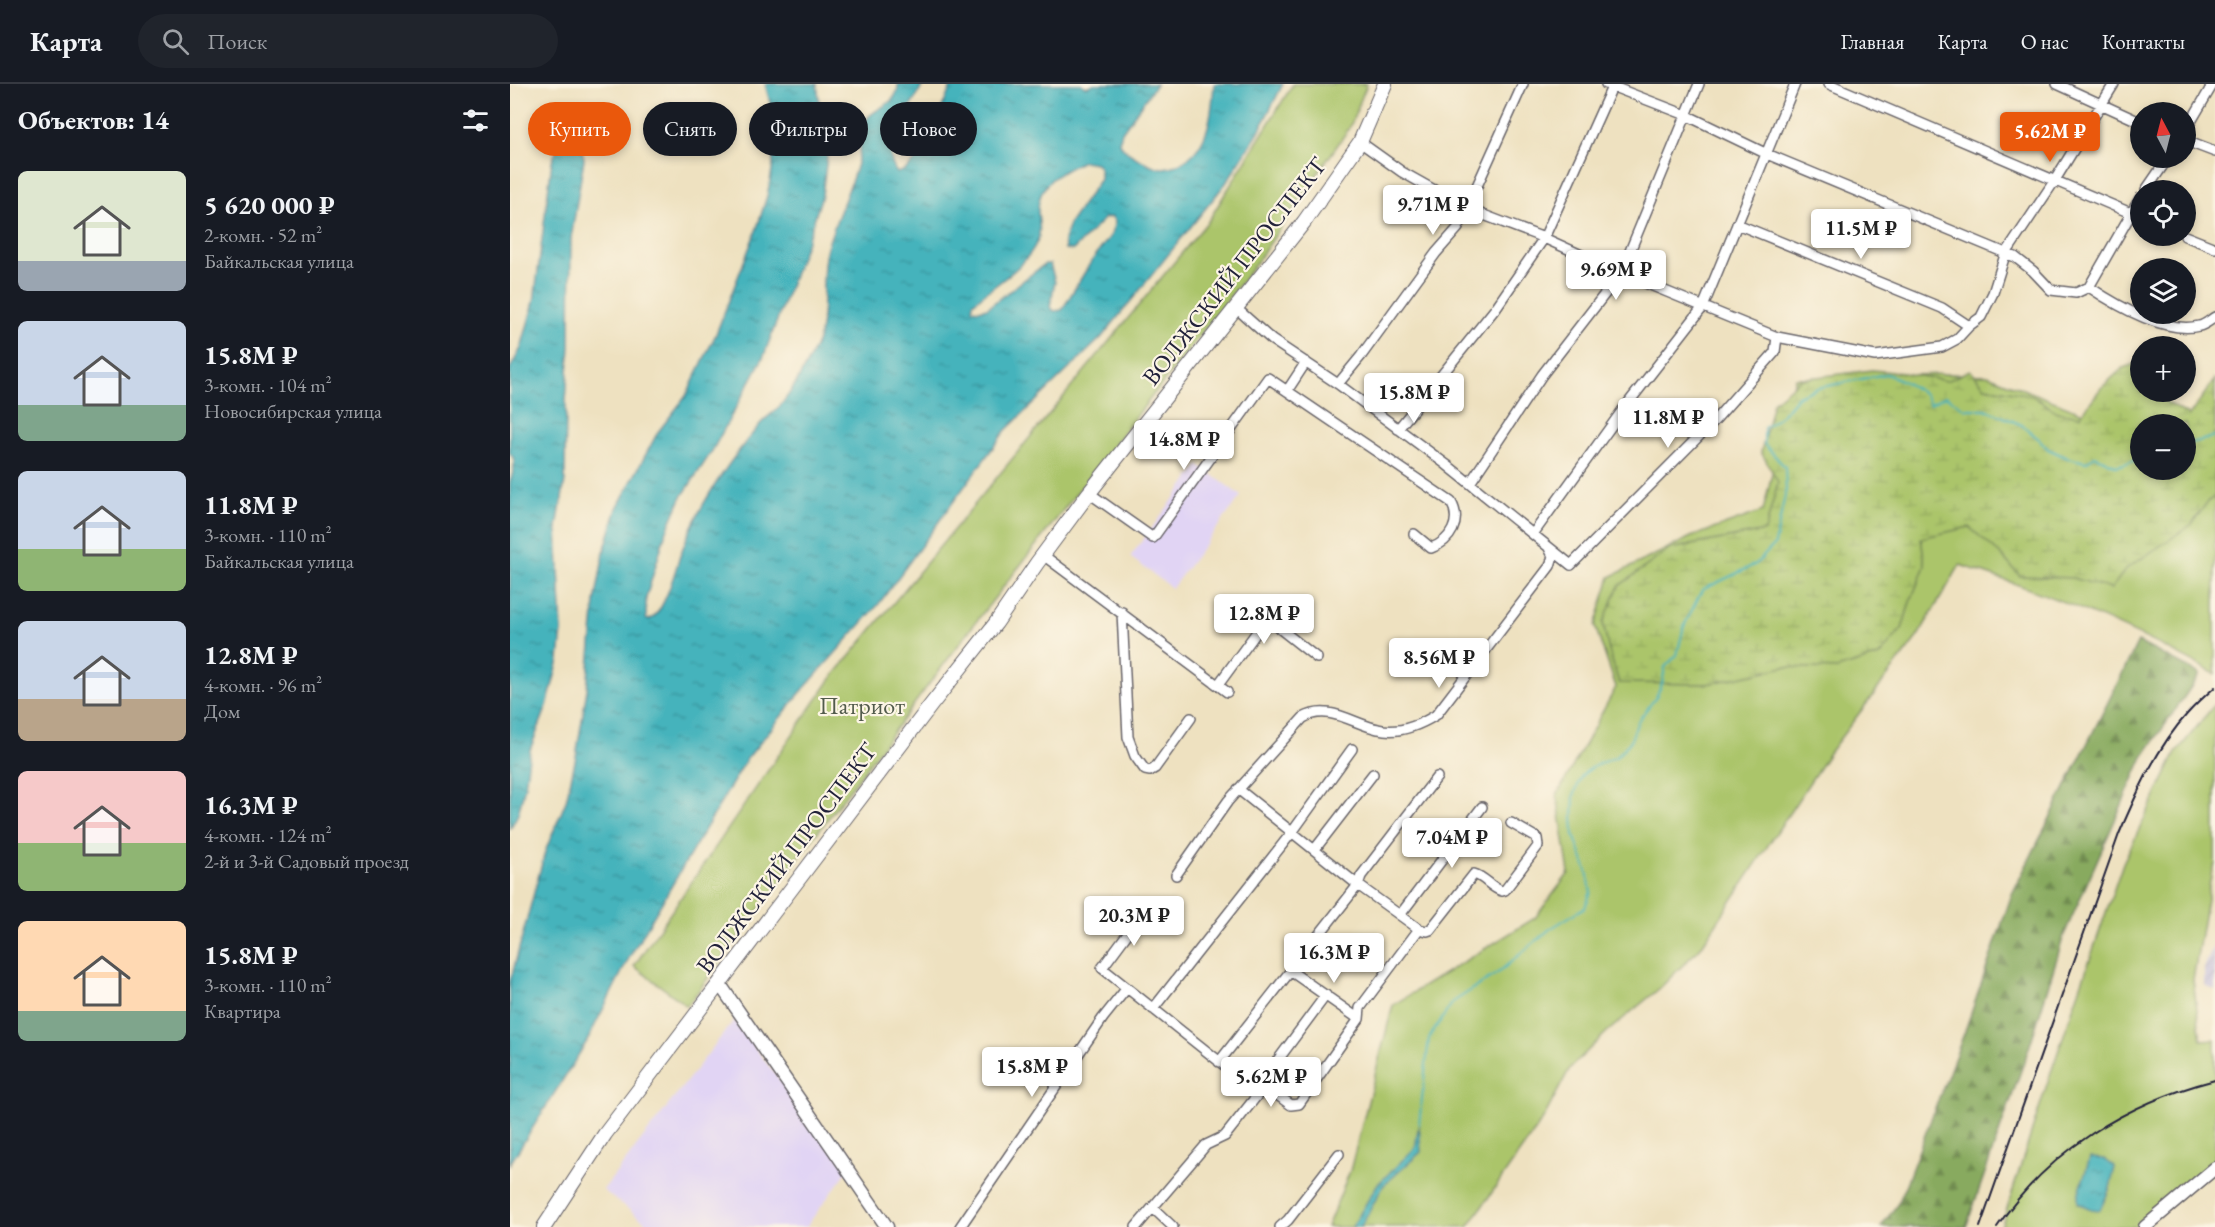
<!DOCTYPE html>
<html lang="ru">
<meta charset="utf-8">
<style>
body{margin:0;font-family:"EB Garamond",serif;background:#20242c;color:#f1f3f6;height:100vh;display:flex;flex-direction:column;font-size:22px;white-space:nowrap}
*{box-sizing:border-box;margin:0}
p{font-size:20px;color:#9ea1a6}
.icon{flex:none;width:33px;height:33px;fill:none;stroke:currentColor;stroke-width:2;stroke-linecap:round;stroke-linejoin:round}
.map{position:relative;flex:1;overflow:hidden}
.panel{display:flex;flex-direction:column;background:#171b24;width:510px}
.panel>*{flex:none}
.hud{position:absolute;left:18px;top:18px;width:570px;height:54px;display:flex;gap:12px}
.needle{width:39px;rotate:353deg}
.buttons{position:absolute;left:1620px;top:18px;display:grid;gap:12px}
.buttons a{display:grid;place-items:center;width:66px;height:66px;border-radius:50%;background:#171b24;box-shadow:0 3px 9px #0003;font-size:30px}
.price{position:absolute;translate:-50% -51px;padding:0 14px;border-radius:6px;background:#fff;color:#222;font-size:20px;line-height:39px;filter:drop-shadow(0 2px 3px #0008)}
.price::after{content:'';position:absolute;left:50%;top:36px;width:18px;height:14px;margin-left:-9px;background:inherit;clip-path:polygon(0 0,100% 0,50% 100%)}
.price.current{background:#ea580c;color:#fff}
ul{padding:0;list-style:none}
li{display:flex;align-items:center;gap:18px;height:150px;padding:0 18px}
li span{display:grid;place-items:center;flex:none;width:168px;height:120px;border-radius:9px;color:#555}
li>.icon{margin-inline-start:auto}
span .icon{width:72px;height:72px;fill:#fffc;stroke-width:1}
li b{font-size:26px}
h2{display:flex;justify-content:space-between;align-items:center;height:72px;padding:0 18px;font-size:26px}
.chip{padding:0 21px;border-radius:27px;background:#171b24;box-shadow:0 3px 9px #0003;font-size:21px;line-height:54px}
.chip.current{background:#ea580c;color:#fff}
header{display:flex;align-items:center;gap:36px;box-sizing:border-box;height:84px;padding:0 30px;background:#171b24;border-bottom:2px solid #363941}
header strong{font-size:28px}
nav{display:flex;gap:33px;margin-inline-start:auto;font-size:21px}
.search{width:420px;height:54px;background:#20242c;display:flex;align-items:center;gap:15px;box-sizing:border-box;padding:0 21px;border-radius:33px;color:#9ea1a6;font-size:22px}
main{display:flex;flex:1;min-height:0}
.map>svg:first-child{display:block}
.built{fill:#e1d4f4}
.industrial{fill:url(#industrial-furrows)}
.green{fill:#abc56b;stroke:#667453;stroke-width:1.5;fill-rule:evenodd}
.forest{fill:url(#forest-firs);stroke:#55664d;stroke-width:1.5}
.wetland{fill:url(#wetland-marsh);stroke:#667453;stroke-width:1.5;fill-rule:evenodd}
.water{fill:url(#water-ripples);stroke:#336a7c;stroke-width:1.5;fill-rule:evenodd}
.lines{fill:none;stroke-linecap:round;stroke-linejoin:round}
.stream{stroke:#44b3bc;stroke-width:2}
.street-casing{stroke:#69656a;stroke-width:12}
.secondary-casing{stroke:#69656a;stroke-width:15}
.primary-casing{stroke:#69656a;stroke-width:16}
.street{stroke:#fff;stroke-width:9}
.secondary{stroke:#fff;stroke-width:12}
.primary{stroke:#fff;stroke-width:14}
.rail{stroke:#22223b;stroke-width:2}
.labels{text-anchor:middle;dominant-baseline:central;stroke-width:4.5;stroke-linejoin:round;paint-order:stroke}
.street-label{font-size:24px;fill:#22223b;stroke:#fcf5e5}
.park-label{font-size:24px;fill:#525b4c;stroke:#fcf5e5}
</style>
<header>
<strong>Карта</strong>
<div class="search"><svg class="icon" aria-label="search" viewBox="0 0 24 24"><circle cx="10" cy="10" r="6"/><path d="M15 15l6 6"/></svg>Поиск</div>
<nav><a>Главная</a><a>Карта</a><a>О нас</a><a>Контакты</a></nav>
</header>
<main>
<section class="panel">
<h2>Объектов: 14<svg class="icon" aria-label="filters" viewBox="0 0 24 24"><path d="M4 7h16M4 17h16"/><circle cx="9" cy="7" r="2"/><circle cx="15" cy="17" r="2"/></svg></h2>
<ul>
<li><span style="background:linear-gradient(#dfe7d0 75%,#9aa5b1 0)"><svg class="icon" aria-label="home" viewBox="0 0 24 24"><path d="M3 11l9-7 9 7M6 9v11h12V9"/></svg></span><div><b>5 620 000 ₽</b><p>2-комн. · 52 m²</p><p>Байкальская улица</p></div></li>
<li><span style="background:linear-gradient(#c9d6e8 70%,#7fa58c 0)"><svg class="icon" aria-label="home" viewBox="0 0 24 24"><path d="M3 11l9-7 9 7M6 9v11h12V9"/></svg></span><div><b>15.8M ₽</b><p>3-комн. · 104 m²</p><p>Новосибирская улица</p></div></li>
<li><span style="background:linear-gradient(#c9d6e8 65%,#8fb573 0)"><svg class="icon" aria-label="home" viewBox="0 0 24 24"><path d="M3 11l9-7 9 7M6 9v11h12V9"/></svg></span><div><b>11.8M ₽</b><p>3-комн. · 110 m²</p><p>Байкальская улица</p></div></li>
<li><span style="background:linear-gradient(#c9d6e8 65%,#b9a48a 0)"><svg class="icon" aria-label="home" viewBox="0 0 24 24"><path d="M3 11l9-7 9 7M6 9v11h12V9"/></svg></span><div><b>12.8M ₽</b><p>4-комн. · 96 m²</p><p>Дом</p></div></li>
<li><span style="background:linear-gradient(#f6c9c9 60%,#8fb573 0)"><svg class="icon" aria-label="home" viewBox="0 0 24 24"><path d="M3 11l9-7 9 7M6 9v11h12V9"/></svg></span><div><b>16.3M ₽</b><p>4-комн. · 124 m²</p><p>2-й и 3-й Садовый проезд</p></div></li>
<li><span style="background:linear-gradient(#ffd9b3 75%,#7fa58c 0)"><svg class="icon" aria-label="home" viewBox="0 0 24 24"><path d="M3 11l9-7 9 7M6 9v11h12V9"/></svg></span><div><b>15.8M ₽</b><p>3-комн. · 110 m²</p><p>Квартира</p></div></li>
</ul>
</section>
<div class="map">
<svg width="1705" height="1143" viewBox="0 0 1705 1143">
<defs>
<pattern id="industrial-furrows" width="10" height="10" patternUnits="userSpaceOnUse" patternTransform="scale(1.5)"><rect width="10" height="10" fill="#c5c0db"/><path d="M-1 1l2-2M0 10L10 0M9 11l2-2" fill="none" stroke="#a9a5bd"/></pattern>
<pattern id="forest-firs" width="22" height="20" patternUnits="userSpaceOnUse" patternTransform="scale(1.5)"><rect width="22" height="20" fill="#88aa5f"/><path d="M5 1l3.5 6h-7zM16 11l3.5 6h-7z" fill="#6f8a50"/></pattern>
<pattern id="wetland-marsh" width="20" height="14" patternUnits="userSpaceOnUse" patternTransform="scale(1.5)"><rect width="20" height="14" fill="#abc56b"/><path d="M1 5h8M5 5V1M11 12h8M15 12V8" fill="none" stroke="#93a95e"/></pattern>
<pattern id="water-ripples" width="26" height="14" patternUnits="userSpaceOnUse" patternTransform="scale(1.5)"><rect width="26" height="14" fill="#44b3bc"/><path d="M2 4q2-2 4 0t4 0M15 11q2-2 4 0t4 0" fill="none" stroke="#38919a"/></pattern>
</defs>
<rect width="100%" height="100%" fill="#fcf5e5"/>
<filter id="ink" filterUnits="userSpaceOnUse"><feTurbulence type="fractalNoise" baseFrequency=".0167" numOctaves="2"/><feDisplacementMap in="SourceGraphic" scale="12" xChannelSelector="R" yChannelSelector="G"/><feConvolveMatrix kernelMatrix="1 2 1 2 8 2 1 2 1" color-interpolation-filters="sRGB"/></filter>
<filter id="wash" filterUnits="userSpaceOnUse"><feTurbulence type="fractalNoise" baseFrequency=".008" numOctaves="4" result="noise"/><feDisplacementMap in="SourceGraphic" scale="24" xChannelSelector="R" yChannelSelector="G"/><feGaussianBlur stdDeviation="1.35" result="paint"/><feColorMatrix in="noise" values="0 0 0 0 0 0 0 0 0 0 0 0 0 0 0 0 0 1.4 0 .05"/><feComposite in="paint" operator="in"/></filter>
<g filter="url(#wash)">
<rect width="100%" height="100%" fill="#eee1c0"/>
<!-- built -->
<path class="built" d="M689 381 731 412 662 504 620 473Z
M224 936 338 1086 296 1143H142L93 1106Z"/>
<!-- industrial -->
<path class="industrial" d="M1705 858V906L1694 901V884Z"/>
<!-- green -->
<path class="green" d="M783 0H857L840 43 747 178 462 543 177 922 124 882 320 596 699 136Z
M1440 290 1478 291 1573 329 1630 308H1653L1650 314 1679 332 1705 296V590C1625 545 1537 509 1450 481L1408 552 1319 669 1191 863 1150 904 1097 948 1060 984 1033 1035 958 1143H817L840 1087 883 921 1025 834 1059 789 1047 711 1106 603 1085 542 1100 493 1181 453 1253 427 1285 294ZM1630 340H1676V386H1630Z
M1705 620V780L1702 786 1683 896 1691 956 1705 955V1079L1633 1143H1491L1538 997 1613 779 1666 669Z"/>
<!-- forest -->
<path class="forest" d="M1628 558 1690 590 1633 673 1554 851 1521 958 1456 1143H1371L1389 1118 1455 947 1502 810Z"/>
<!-- wetland -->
<path class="wetland" d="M1630 278V308H1651L1650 314 1679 332 1705 295V413L1698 417 1681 441 1616 485 1601 505 1563 494 1510 492 1488 468 1459 443 1411 454 1415 482 1400 518 1392 545 1369 572 1327 585 1274 583 1197 600 1109 599 1099 567 1093 539 1109 502 1160 465 1255 447 1268 398 1251 368 1263 318 1291 295 1362 286 1394 289 1437 297 1460 286 1475 303 1521 311 1547 328 1570 332 1591 304 1613 284ZM1630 340H1676V386H1630Z"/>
<!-- water -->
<path class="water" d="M255 0H307L317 73 312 111 301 146 253 274 202 367 171 414 155 451 136 514V535L139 536C154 530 165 487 170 472 185 427 217 380 247 344 253 335 263 330 270 322 284 305 295 283 305 263 319 235 308 195 317 164 325 137 338 111 346 83 350 70 350 56 353 43 358 22 389 24 388 0H413C402 27 366 58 387 89L395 86 405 77 435 17 442 0H571L576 3 584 0H646L612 48 609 58C616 70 627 74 639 80 649 85 656 85 666 81 699 68 702 30 704 0H773L748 49 716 99 591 254 495 347 368 521 291 608 236 676 119 874 76 959 0 1080V898L35 768 56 717 66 673 77 605 85 518 94 468 107 424 148 348 176 312 206 250 247 144 257 112 263 82 260 19ZM573 77 586 79 590 85V95L559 140 554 156 555 165 563 166 595 134 602 133 605 138 601 151 581 178 552 226 544 227 540 222 545 198 540 180H535L477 224 469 226 462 225 463 219C485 200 514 185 527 158 532 147 528 137 528 125 529 97 551 88 573 77Z
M58 54C70 58 72 64 74 75L61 155 60 262 56 317 55 397 47 443 52 547 49 576 37 622 20 666 15 702 8 730 0 745V400C2 390 8 376 0 370V285L11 264 24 218 42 77C46 68 49 58 58 54Z
M909 1040 911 1068 873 1102 851 1143H842L867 1101 905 1064Z
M1580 1074 1594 1075 1605 1083 1600 1104 1590 1126 1581 1125 1568 1119V1111Z"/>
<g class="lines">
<!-- stream -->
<path class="stream" d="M1676 360 1705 353
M909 1040 919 954 943 918 989 888 1040 845 1075 823 1081 808 1077 787 1064 751 1063 732 1064 711 1072 691 1084 682 1106 673 1120 658 1128 637 1146 613 1152 600 1155 583 1167 571 1174 542 1192 506 1246 480 1265 460 1276 406 1275 383 1254 360V344L1272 331 1288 312 1307 304 1376 290 1391 296 1415 310 1420 320 1436 312 1455 325H1475L1512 341 1529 355 1538 365 1558 374 1576 378 1585 372 1607 382 1630 375"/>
</g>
</g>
<g filter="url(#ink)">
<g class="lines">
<defs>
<path id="street" d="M1096 0 1176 31 1257 70 1505 173 1523 187 1541 206 1566 209 1579 203C1606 221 1655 250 1689 242 1695 241 1700 236 1705 233
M1319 0 1630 133
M1547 0 1630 38
M1676 46 1703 0
M1676 57 1705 68
M850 58 892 88 958 125 1034 154 1111 189 1267 253 1365 272 1432 263 1447 255 1459 242 1471 233 1483 209 1495 171 1545 96 1604 0
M1636 106 1658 74
M1227 140 1432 224 1459 242
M1675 152 1705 164
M1579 203 1630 114
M726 224 762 256 828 300 937 381 1061 481 1205 336 1265 268 1267 253
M828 300 851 272 926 169 948 144 1013 0
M777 307 796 278
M888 345 985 225 1034 154 1102 3
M960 399 1032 291 1111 189 1189 0
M579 409 643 454 758 294 941 418C952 437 941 457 921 464L904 450
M1023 450 1112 327 1193 223 1285 0
M533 471 717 608
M612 528 618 653 625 672 635 686 640 687 645 684 681 634
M708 601 749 545 756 540H764L807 574
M728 705 848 801 909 845 917 847 920 846 964 790C975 793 981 804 992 807L995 806 1028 762 1027 754 1001 739
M805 765 863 690
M666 791 718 717 793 634C819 619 843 640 868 645 888 650 910 641 926 631L1040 482 1043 472 1039 464
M890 831 972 723
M782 888 849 935
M816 911 753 996 755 1002 781 1021 789 1020 849 935 850 924 909 845
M643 925 783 747 842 665
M709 978 848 801 851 792 927 693
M643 1124 663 1143
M450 1143 593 934 617 904
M626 1143 696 1061 715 1052 749 1009 592 884 638 822
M770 1143 778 1136 829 1070"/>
<path id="secondary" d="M209 899 377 1143
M1635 1143 1705 1084"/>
<path id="primary" d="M34 1143 95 1050 421 621 486 539 527 479 579 409 794 138 850 58 875 0"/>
</defs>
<!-- street casing -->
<use href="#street" class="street-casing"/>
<!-- secondary casing -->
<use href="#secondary" class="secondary-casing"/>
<!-- primary casing -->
<use href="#primary" class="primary-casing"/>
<!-- street -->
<use href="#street" class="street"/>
<!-- secondary -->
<use href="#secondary" class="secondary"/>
<!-- primary -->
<use href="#primary" class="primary"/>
<!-- rail -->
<path class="rail" d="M1470 1143 1609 750C1627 708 1647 663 1678 629 1686 620 1696 611 1705 603
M1487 1143C1539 1066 1617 1019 1705 996"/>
</g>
</g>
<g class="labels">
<!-- street labels -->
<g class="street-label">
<text transform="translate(724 187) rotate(-52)">ВОЛЖСКИЙ ПРОСПЕКТ</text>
<text transform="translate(276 774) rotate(-53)">ВОЛЖСКИЙ ПРОСПЕКТ</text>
</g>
<!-- park labels -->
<g class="park-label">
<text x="352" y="621">Патриот</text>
</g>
</g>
</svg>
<div class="buttons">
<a><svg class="needle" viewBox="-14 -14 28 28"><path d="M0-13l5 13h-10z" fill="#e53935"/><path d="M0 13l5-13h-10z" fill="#9ea1a6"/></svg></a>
<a><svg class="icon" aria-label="locate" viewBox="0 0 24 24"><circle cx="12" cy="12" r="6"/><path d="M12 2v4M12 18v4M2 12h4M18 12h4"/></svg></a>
<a><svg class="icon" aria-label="layers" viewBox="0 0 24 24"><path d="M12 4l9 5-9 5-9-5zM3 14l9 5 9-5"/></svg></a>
<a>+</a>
<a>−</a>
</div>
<b class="price current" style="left:1540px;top:79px">5.62M ₽</b>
<b class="price" style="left:923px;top:152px">9.71M ₽</b>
<b class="price" style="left:1351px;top:176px">11.5M ₽</b>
<b class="price" style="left:1106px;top:217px">9.69M ₽</b>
<b class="price" style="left:904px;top:340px">15.8M ₽</b>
<b class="price" style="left:1158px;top:365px">11.8M ₽</b>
<b class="price" style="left:674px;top:387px">14.8M ₽</b>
<b class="price" style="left:754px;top:561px">12.8M ₽</b>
<b class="price" style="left:929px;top:605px">8.56M ₽</b>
<b class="price" style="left:942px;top:785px">7.04M ₽</b>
<b class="price" style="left:624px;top:863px">20.3M ₽</b>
<b class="price" style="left:824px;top:900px">16.3M ₽</b>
<b class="price" style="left:522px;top:1014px">15.8M ₽</b>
<b class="price" style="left:761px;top:1024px">5.62M ₽</b>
<div class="hud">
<a class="chip current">Купить</a>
<a class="chip">Снять</a>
<a class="chip">Фильтры</a>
<a class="chip">Новое</a>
</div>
</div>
</main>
